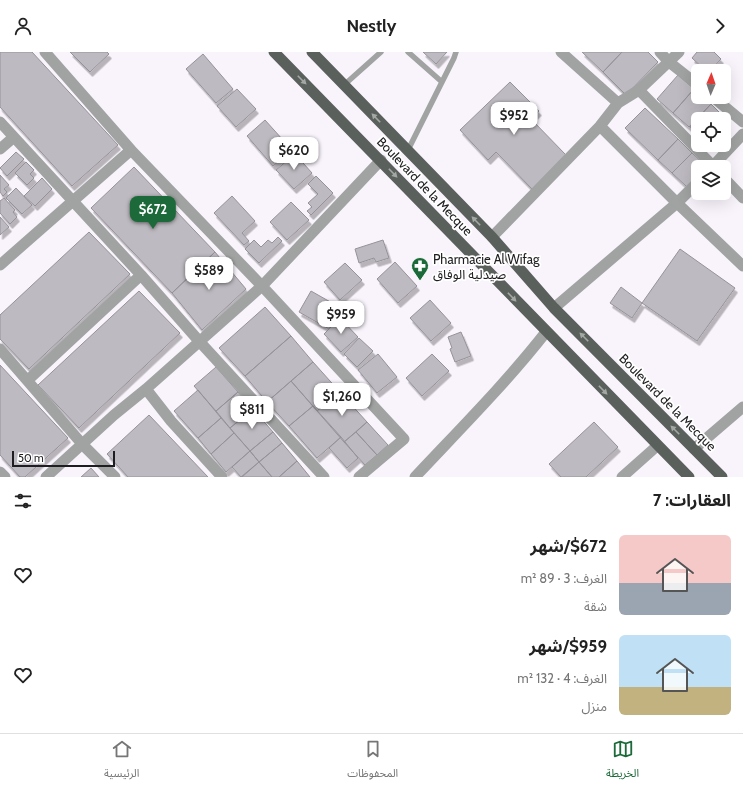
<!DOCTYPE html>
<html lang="ar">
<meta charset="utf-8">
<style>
body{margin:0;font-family:Cabin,"Noto Sans Arabic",sans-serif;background:#f2f2f2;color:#222;direction:rtl;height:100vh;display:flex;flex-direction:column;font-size:15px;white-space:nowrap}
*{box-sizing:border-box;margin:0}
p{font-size:13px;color:#767676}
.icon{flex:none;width:22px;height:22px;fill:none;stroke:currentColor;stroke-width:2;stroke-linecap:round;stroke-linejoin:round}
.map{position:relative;height:425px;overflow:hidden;direction:ltr}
.drawer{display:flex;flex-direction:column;background:#fff;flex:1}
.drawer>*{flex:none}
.needle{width:26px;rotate:2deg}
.tools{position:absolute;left:691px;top:12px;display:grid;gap:8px}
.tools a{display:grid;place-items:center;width:40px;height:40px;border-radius:6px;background:#fff;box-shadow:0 4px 16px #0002;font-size:20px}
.scale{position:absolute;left:12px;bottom:10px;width:103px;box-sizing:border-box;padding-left:4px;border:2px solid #1e1d20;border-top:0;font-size:11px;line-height:14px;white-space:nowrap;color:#1e1d20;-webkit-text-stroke:3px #fff;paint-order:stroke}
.price{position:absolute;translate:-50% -34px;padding:0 9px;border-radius:8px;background:#fff;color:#222;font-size:13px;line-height:26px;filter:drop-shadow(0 1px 2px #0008)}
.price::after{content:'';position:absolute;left:50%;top:24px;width:12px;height:9px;margin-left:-6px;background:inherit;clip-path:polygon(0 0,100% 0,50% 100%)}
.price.active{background:#1c6a39;color:#fff}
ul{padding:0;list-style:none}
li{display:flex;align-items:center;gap:12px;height:100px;padding:0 12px}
li span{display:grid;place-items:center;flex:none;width:112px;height:80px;border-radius:6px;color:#555}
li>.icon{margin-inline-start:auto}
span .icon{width:48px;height:48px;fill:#fffc;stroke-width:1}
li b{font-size:17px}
h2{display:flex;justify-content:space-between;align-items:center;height:48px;padding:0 12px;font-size:17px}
header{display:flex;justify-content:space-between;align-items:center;height:52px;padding:0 12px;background:#fff;font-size:18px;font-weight:700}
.menu{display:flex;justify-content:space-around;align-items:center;height:56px;border-top:1px solid #e0e0e0;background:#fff;font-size:11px;color:#767676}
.menu a{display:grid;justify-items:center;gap:2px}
.menu .active{color:#1c6a39}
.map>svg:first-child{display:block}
.building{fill:#bebac1;stroke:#969299;filter:url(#shadow)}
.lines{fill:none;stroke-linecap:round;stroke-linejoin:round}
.service{stroke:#a0a3a1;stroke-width:5.5}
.minor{stroke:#a0a3a1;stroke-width:11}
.primary{stroke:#5a605b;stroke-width:11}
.oneway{fill:#a4a8a5}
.labels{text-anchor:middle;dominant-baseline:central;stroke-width:3.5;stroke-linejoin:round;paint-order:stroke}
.street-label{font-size:13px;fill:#1e1d20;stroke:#fff}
.poi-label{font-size:13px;fill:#1e1d20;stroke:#fff;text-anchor:start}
</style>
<header><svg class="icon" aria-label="forward" viewBox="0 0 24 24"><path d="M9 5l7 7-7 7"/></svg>Nestly<svg class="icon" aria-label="person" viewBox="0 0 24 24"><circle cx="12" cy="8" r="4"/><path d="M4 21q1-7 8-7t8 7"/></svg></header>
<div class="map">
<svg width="743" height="425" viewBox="0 0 743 425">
<defs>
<filter id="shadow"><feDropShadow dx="2.5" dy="4.5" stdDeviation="0" flood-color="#0004"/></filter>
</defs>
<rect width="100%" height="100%" fill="#f9f4fc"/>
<!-- building -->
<path class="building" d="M0 0H32L118 93 72 134 0 55Z
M70 0H107L109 2 90 20Z
M423 0H447L436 12Z
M582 0H622L603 20Z
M622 0H648L658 10 626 43 603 20Z
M697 0H714L721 7 710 19H706L692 6Z
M203 2 233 37 216 51 186 17Z
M678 23 694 37 673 61 657 47Z
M510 30 539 59 531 67 566 103 532 137 496 100 488 108 460 78Z
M237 37 256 57 236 75 217 54Z
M694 37 698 40V45H703L711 52 689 75 673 61Z
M711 52 721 62 716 67H698V82L690 75Z
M645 56 678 87 658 108 625 76Z
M265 68 292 98 273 114 247 84Z
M678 87 692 101 672 121 658 108Z
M16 100 24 107 7 124 0 116Z
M692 101 707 115H698V124L687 135 672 121Z
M295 102 312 121 294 137 276 118Z
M26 110 34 118 30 122 34 126 27 133 15 121Z
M134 115 215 200 172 241 91 156Z
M0 123 9 133 4 137 7 140 3 144 0 140Z
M316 124 333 141 311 163 307 159 312 155 308 151 318 142 308 132Z
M42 126 52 137 35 154 24 144Z
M16 136 32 153 22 162 6 146Z
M232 144 255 169 242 181 249 189 244 193 214 161Z
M4 146 15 158 13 160 17 165 10 172 0 161V149Z
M291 150 309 168 287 188 270 170Z
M0 165 9 175 0 183Z
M89 180 130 222 29 317 0 287V263Z
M278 185 282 189 259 211 245 197 254 188 261 195 268 188 272 191Z
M383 188 389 206 376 210 374 206 359 211 355 197Z
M680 197 735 236 697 289 642 251Z
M215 200 246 237 202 278 172 241Z
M395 210 417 234 398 251 377 227Z
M345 211 362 228 340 248 324 230Z
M621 235 642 251 632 266 610 251Z
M139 239 180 281 79 376 38 333Z
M311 239 341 256 329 277 299 260Z
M430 248 451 271 431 289 410 266Z
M265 255 291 284 245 324 219 296Z
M340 266 358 285 341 300 324 282Z
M461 280 471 304 455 310 450 297 452 296 448 285Z
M291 284 313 310 267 350 245 324Z
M359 286 373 299 357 315 344 302Z
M378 302 397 325 377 341 358 318Z
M432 302 449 319 422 344 406 326Z
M313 310 339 339 317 359 291 329Z
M0 313 68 386 25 425H20L0 403Z
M216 315 238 340 216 359 194 334Z
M291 329 313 354 289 374 267 350Z
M198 338 221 366 198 386 174 359Z
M339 339 367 370 344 390 317 359Z
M238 340 253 357 230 376 216 359Z
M313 354 341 385 317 406 289 374Z
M253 357 273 380 250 399 230 376Z
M149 363 208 425H128L107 402Z
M221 366 234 381 211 402 198 386Z
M367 370 388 393 377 403 356 380Z
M594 370 618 395 586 425H561L549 412Z
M273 380 282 391 259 410 250 399Z
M356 380 377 403 365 413 344 390Z
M234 381 250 399 226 420 211 402Z
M341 385 358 406 347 416 329 396Z
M282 391 297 409 279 425H272L259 410Z
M250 399 259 410 241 425 232 415Z
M297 409 310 425H279Z
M259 410 272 425H242Z
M91 416 99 425H81Z"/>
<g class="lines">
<!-- service -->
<path class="service" d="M408 0 442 30
M344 33 381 0
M408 98 454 6 456 0"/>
<!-- minor -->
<path class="minor" d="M45 0 131 98 262 234 404 387 359 425
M561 0 618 51
M660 0 669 10 698 33
M639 38 714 115
M713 45 743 70
M0 70 141 223 199 289 324 425
M600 74 677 151 743 214
M0 97 14 85
M712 115 743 82
M724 126 743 146
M492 185 600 74 618 51 639 38 679 0
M0 213 131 98
M554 256 677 151 698 130
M0 297 83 393 115 425
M28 328 141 223
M146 337 171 369 222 425
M694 397 743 355
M0 420 5 425
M46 425 114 363 146 337 262 234 381 108
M415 425C460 377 506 331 546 280
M622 425 657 394"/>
<!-- primary -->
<path class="primary" d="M274 0 689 425
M312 0 492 185 554 256 722 425"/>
</g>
<!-- one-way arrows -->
<defs><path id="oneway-solid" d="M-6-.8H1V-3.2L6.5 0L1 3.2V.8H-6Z"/></defs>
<g class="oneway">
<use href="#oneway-solid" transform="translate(302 28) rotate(45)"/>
<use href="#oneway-solid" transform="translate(376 66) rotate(-134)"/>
<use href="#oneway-solid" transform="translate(393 121) rotate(46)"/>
<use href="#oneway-solid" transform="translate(476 169) rotate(-134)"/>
<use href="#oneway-solid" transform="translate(512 245) rotate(46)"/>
<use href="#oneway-solid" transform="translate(584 285) rotate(-135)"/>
<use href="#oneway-solid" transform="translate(603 338) rotate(46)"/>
<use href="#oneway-solid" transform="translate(675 378) rotate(-135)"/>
</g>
<!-- icons -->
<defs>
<symbol id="pharmacy-pin" viewBox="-11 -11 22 30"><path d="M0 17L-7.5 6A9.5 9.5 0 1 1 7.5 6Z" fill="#1c6a39" stroke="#fff"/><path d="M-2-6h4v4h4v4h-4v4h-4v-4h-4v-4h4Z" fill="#fff"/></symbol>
</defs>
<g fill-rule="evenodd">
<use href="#pharmacy-pin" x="410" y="204" width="20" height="27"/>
</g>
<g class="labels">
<!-- street labels -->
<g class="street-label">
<text transform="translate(425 134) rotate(46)">Boulevard de la Mecque</text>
<text transform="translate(668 350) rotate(45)">Boulevard de la Mecque</text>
</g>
<!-- poi labels -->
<g class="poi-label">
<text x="433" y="207">Pharmacie Al Wifag<tspan x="433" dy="15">صيدلية الوفاق</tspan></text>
</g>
</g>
</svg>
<div class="tools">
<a><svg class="needle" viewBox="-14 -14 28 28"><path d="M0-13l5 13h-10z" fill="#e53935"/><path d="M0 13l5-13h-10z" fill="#767676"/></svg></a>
<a><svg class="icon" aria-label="locate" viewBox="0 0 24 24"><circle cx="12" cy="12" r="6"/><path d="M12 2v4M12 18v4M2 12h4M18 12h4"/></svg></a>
<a><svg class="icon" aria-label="layers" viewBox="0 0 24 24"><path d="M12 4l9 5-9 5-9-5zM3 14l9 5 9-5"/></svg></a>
</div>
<div class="scale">50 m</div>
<b class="price" style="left:514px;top:84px">$952</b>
<b class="price" style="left:294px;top:119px">$620</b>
<b class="price active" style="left:153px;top:178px">$672</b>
<b class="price" style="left:209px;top:239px">$589</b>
<b class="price" style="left:341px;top:283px">$959</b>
<b class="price" style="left:342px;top:365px">$1,260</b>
<b class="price" style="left:252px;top:378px">$811</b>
</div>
<section class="drawer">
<h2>العقارات: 7<svg class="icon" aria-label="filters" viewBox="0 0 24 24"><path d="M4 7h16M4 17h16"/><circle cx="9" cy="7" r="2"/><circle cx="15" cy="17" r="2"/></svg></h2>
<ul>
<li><span style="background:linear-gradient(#f6c9c9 60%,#9aa5b1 0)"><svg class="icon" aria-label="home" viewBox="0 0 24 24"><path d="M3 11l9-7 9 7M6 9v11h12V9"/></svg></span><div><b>$672/شهر</b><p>الغرف: 3 · 89 m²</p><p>شقة</p></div><svg class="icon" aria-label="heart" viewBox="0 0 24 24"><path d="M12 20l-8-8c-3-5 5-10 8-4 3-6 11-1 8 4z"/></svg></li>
<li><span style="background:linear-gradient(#bfe0f5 65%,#c2b280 0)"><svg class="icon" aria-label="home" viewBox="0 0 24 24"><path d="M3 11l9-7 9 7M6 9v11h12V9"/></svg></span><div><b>$959/شهر</b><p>الغرف: 4 · 132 m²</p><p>منزل</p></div><svg class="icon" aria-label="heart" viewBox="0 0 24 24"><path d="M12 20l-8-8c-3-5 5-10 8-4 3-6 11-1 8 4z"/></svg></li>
</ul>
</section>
<nav class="menu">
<a class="active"><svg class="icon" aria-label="map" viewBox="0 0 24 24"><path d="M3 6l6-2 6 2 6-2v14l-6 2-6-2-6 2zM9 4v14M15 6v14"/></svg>الخريطة</a>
<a><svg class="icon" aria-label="saved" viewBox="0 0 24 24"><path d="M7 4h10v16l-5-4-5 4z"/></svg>المحفوظات</a>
<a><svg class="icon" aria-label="home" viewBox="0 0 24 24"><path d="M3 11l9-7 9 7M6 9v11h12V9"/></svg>الرئيسية</a>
</nav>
